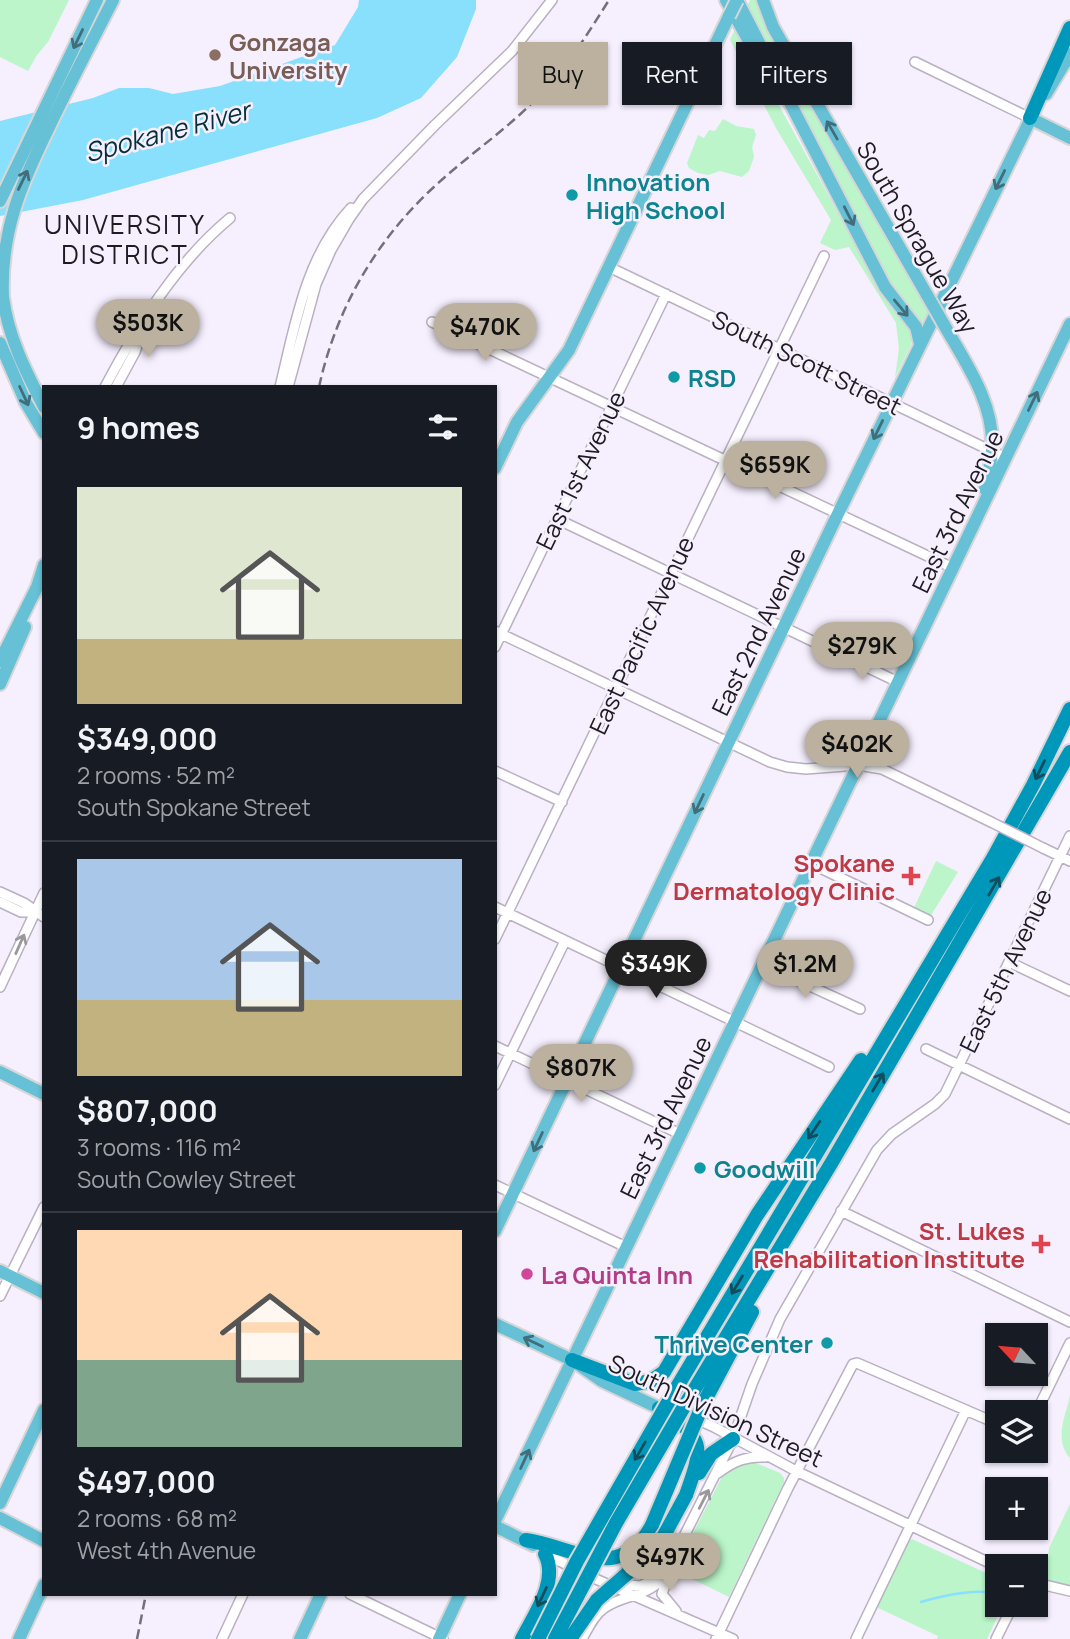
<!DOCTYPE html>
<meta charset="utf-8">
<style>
body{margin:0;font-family:Manrope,sans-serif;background:#242831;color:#f1f3f6;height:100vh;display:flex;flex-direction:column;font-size:26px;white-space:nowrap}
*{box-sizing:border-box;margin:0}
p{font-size:23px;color:#9ea1a6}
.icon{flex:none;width:38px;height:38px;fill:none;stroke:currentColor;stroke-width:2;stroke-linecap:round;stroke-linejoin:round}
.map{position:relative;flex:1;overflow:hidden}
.details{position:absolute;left:42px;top:385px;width:455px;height:1211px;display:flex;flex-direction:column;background:#171b24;border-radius:0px;box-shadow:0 2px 5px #0004}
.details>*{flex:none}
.banner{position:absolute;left:518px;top:42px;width:446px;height:63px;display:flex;gap:14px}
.needle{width:46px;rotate:296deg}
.tools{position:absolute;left:985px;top:1323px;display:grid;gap:14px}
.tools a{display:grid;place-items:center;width:63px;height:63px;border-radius:0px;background:#171b24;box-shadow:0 2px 5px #0004;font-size:35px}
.price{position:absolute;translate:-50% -60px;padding:0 16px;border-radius:24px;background:#bbb19e;color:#111;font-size:23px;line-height:46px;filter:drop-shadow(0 2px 4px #0008)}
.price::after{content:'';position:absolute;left:50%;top:42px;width:21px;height:16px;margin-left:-10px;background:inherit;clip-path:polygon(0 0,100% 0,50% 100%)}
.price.selected{background:#222;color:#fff}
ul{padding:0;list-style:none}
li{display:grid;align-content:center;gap:14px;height:371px;padding:0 35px}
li+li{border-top:2px solid #363941}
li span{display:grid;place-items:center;height:217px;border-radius:0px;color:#555}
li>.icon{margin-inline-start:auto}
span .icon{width:126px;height:126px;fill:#fffc;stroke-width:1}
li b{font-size:30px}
h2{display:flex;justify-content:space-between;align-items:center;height:84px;padding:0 35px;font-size:30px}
.chip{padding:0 24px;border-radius:0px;background:#171b24;box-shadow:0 2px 5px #0004;font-size:24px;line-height:63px}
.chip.selected{background:#bbb19e;color:#111}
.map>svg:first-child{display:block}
.green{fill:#bbf5c9}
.water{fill:#88e0fd}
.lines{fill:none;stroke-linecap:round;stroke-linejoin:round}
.stream{stroke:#88e0fd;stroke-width:2.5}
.minor-casing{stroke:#b9b0c2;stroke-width:12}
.major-casing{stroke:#d6d6d7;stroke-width:16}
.highway-casing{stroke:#d6d6d7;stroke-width:18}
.minor{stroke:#fff;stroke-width:9}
.major{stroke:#66c1d6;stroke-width:12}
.highway{stroke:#0098ba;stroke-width:14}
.rail{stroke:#746f79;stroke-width:2.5;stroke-dasharray:10 5;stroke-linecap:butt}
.minor-bridge-casing{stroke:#b9b0c2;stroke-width:12;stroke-linecap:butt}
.major-bridge-casing{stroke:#d6d6d7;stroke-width:16;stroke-linecap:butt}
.highway-bridge-casing{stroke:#d6d6d7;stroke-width:18;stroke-linecap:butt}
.minor-bridge{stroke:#fff;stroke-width:9}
.major-bridge{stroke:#66c1d6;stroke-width:12}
.highway-bridge{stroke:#0098ba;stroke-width:14}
.oneway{stroke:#426e7c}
.oneway2{stroke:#124d5e}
.oneway3{stroke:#9a989b}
.education-dot{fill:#8d6e63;stroke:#f6effe;stroke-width:2.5}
.culture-dot{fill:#0f9aa8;stroke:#f6effe;stroke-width:2.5}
.health-dot{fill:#e0444e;stroke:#f6effe;stroke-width:2.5}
.hotel-dot{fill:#d1479c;stroke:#f6effe;stroke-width:2.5}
.labels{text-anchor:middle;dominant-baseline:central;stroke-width:5;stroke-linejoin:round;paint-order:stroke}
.education-label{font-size:24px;font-weight:bold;fill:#785e54;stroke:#f6effe;text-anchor:start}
.culture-label{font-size:24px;font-weight:bold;fill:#0d838f;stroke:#f6effe;text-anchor:start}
.street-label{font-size:24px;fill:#1e1b21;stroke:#f6effe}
.health-label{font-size:24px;font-weight:bold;fill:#be3a42;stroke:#f6effe;text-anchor:end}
.hotel-label{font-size:24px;font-weight:bold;fill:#b23c85;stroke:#f6effe;text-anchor:start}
.water-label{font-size:26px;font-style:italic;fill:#04303c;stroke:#f6effe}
.neighbourhood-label{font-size:26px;letter-spacing:2px;fill:#1e1b21;stroke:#f6effe}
</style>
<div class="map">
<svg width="1070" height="1639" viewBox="0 0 1070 1639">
<rect width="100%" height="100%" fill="#f6effe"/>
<!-- green -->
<path class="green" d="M0 0H69L48 42 37 55 28 71 0 57Z
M750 0H759L929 311 921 324 892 292 746 9Z
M736 27 860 253 887 300 911 331V345L895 377 899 349 896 323 849 247 835 250 820 243 831 220 776 128 730 40Z
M723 119 736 126 754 129 756 135 752 147 754 157 749 171 742 177 720 171 708 175 698 173 689 168 687 163 698 135 704 138 709 130 715 131Z
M936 861 958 872 928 920 912 912Z
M1070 1396V1458C1054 1440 1065 1417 1070 1396Z
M751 1461 780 1473 784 1478V1482L729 1597 674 1570 723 1475 728 1469Z
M1070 1504V1588L1040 1581 1047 1566 1049 1548Z
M912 1539 997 1578 998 1605H1003L987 1639H937L938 1636 876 1607 908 1541Z"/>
<!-- water -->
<path class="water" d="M359 0H476V9L457 57 421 98 377 118 83 200 0 216V121L93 98 119 88H149L173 94 220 86 335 45 358 7Z"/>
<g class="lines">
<!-- stream -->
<path class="stream" d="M921 1602C942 1596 976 1588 998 1594"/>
<defs>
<path id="minor" d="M915 62 1030 118
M609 267 1006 458
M432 322 953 568
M105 387C138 325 176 263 230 218
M116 387 135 352 143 328
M280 387C295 325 306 256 351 208
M288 387 316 284 331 250 349 219 363 199 435 125 512 51 552 0
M557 519 898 682
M495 631 770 762 787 767 806 769 858 765 882 769 991 822
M495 647 666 294
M495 771 562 802
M1043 848 1070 861
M810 863 928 920
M0 892 24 903 44 917
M0 902 21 912H34
M495 907 829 1067
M495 939 824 256
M1009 962 1070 991
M762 964 860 1009
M0 987 44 893
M495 1046 680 1134
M926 1049 1070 1119
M495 1085 565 941
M495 1185 626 1247
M841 1211 1070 1322
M0 1296 44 1207
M661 1408 673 1409 714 1427 798 1472 998 1567
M1036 1413 1070 1343
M718 1473C734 1461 746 1456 766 1457
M545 1554 598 1580 733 1639
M667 1579 662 1594 676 1611
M1036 1583 1070 1591
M617 1584 641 1586 659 1576
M350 1594 443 1639
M222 1639 243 1594
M582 1639C588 1628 594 1615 604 1608 624 1594 645 1598 663 1578L733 1439 752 1384 780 1319 877 1150 892 1134 935 1104 945 1094 1070 836
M716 1639 788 1488 853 1364 857 1363 998 1424
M856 1639 966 1410
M996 1639 1013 1605"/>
<path id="major" d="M726 0 758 57
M737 0 885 287 916 327 920 344
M763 0 773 27 927 295
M1046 94 1070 54
M1030 118 1070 138
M0 201 97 0
M943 323C965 362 995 403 992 450 991 463 988 476 985 489
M0 343 26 403 44 433
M44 407C26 372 8 337 3 297 0 231 22 182 50 125 70 83 92 41 113 0
M495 468 517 422 569 350 729 16
M0 661 37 587 44 565
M0 684 25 627
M0 1072 44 1094
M495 1231 833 524 1034 112
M0 1271 44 1293
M495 1324 572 1360 602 1381 659 1408
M0 1503 44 1410
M0 1518 44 1541
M495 1521 1070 324
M495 1526 533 1545
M19 1639 44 1585
M300 1639 321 1594
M439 1639 460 1594"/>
<path id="highway" d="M1030 118 1070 28
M572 1360 635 1384 651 1381 664 1372 757 1215 861 1060
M674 1392 993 858 1033 785 1070 709
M688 1400 832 1162 1070 752
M703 1404 752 1312
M659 1408C705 1439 704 1445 686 1495
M699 1473 711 1454 733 1439
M526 1540C574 1547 620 1585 652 1525
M522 1639C534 1615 559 1581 545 1554"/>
</defs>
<!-- minor casing -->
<use href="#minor" class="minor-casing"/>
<!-- major casing -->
<use href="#major" class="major-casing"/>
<!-- highway casing -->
<use href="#highway" class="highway-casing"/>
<!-- minor -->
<use href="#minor" class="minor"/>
<!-- major -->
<use href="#major" class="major"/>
<!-- highway -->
<use href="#highway" class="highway"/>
<!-- rail -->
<path class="rail" d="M319 387C336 309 376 240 435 186 467 156 505 131 536 99 565 70 587 35 609 0
M137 1639 146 1594"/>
<defs>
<path id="minor-bridge" d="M991 822 1043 848"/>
<path id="major-bridge" d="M729 16 737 0
M927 295 943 323"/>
<path id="highway-bridge" d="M652 1525 703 1404
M538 1639 577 1561 674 1392
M555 1639 616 1523 688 1400
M570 1639 597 1600 645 1558 662 1539 686 1495"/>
</defs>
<!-- minor-bridge casing -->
<use href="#minor-bridge" class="minor-bridge-casing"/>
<!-- major-bridge casing -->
<use href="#major-bridge" class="major-bridge-casing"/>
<!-- highway-bridge casing -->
<use href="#highway-bridge" class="highway-bridge-casing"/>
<!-- minor-bridge -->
<use href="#minor-bridge" class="minor-bridge"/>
<!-- major-bridge -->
<use href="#major-bridge" class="major-bridge"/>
<!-- highway-bridge -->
<use href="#highway-bridge" class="highway-bridge"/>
</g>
<!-- one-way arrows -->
<defs><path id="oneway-shaft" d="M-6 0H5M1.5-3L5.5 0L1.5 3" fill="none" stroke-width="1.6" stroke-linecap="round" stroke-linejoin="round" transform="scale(1.75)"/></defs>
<g class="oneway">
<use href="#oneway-shaft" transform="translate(78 39) rotate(116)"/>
<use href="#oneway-shaft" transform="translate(832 130) rotate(-120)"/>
<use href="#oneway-shaft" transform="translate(23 180) rotate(-64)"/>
<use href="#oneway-shaft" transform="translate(1000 180) rotate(116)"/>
<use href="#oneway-shaft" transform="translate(849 216) rotate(63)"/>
<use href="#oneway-shaft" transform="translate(901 308) rotate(50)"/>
<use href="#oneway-shaft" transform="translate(24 396) rotate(65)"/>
<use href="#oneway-shaft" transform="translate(1033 401) rotate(-64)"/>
<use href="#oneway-shaft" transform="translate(878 430) rotate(116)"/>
<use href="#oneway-shaft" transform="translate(699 804) rotate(115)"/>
<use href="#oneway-shaft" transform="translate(538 1142) rotate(115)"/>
<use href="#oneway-shaft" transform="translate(533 1342) rotate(-155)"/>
<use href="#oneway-shaft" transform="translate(525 1459) rotate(-65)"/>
</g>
<g class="oneway2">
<use href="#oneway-shaft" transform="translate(1040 770) rotate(116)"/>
<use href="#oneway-shaft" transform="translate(994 886) rotate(-60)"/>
<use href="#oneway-shaft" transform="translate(878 1082) rotate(-59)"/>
<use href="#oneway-shaft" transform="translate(814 1130) rotate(124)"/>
<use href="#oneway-shaft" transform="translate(737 1285) rotate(121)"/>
<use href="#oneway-shaft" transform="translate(640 1451) rotate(120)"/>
<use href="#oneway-shaft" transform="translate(542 1597) rotate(115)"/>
</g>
<g class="oneway3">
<use href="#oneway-shaft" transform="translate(20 944) rotate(-66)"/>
<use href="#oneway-shaft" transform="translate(704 1499) rotate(-63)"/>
</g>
<!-- markers -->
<circle class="education-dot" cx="215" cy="55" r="7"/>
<g class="culture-dot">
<circle cx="572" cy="195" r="7"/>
<circle cx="674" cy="377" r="7"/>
<circle cx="700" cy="1168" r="7"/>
<circle cx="827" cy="1343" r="7"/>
</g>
<g class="health-dot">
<path d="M907.5 865.5h7v7h7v7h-7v7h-7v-7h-7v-7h7z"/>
<path d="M1037.5 1233.5h7v7h7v7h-7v7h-7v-7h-7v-7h7z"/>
</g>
<circle class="hotel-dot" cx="527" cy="1274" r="7"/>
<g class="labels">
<!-- education labels -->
<g class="education-label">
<text x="229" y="41">Gonzaga<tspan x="229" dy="28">University</tspan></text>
</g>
<!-- culture labels -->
<g class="culture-label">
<text x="586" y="181">Innovation<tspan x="586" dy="28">High School</tspan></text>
<text x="688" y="377">RSD</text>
<text x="714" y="1168">Goodwill</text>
<text x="813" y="1343" text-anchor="end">Thrive Center</text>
</g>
<!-- street labels -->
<g class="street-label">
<text transform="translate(918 237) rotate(60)">South Sprague Way</text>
<text transform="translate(807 362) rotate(26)">South Scott Street</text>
<text transform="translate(580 470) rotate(-64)">East 1st Avenue</text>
<text transform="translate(957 511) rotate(-64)">East 3rd Avenue</text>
<text transform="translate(758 631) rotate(-64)">East 2nd Avenue</text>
<text transform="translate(641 635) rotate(-65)">East Pacific Avenue</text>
<text transform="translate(1005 970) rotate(-64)">East 5th Avenue</text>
<text transform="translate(665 1117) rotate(-64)">East 3rd Avenue</text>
<text transform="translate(716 1410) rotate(25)">South Division Street</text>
</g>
<!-- health labels -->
<g class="health-label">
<text x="895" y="862">Spokane<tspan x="895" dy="28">Dermatology Clinic</tspan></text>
<text x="1025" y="1230">St. Lukes<tspan x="1025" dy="28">Rehabilitation Institute</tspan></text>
</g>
<!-- hotel labels -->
<g class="hotel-label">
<text x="541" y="1274">La Quinta Inn</text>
</g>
<!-- water labels -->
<g class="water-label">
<text transform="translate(167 131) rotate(-15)">Spokane River</text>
</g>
<!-- neighbourhood labels -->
<g class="neighbourhood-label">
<text x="125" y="224">UNIVERSITY<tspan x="125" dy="30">DISTRICT</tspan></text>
</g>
</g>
</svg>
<div class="tools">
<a><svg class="needle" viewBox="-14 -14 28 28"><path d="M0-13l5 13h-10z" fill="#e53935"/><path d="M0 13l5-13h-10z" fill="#9ea1a6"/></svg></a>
<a><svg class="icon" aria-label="layers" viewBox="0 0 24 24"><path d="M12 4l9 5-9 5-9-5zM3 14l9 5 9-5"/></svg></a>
<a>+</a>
<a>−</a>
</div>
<b class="price" style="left:148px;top:359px">$503K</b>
<b class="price" style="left:485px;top:363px">$470K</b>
<b class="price" style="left:775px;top:501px">$659K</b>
<b class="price" style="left:862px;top:682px">$279K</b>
<b class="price" style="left:857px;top:780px">$402K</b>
<b class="price selected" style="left:656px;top:1000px">$349K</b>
<b class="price" style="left:805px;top:1000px">$1.2M</b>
<b class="price" style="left:581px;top:1104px">$807K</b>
<b class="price" style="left:670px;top:1593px">$497K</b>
<div class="banner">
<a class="chip selected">Buy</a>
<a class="chip">Rent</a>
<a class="chip">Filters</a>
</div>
<section class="details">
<h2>9 homes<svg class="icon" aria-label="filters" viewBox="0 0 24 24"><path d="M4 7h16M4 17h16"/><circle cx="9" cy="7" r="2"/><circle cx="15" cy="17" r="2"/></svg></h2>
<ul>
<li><span style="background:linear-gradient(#dfe7d0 70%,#c2b280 0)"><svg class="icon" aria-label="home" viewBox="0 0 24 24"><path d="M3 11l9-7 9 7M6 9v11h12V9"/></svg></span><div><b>$349,000</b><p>2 rooms · 52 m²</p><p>South Spokane Street</p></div></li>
<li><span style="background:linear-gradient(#a9c7e8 65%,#c2b280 0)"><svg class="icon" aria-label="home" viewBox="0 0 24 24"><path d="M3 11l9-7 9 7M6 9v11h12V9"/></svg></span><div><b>$807,000</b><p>3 rooms · 116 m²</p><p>South Cowley Street</p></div></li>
<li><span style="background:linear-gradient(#ffd9b3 60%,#7fa58c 0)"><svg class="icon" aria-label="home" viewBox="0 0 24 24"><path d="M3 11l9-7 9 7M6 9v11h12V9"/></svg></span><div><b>$497,000</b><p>2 rooms · 68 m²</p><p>West 4th Avenue</p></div></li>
</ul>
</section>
</div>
